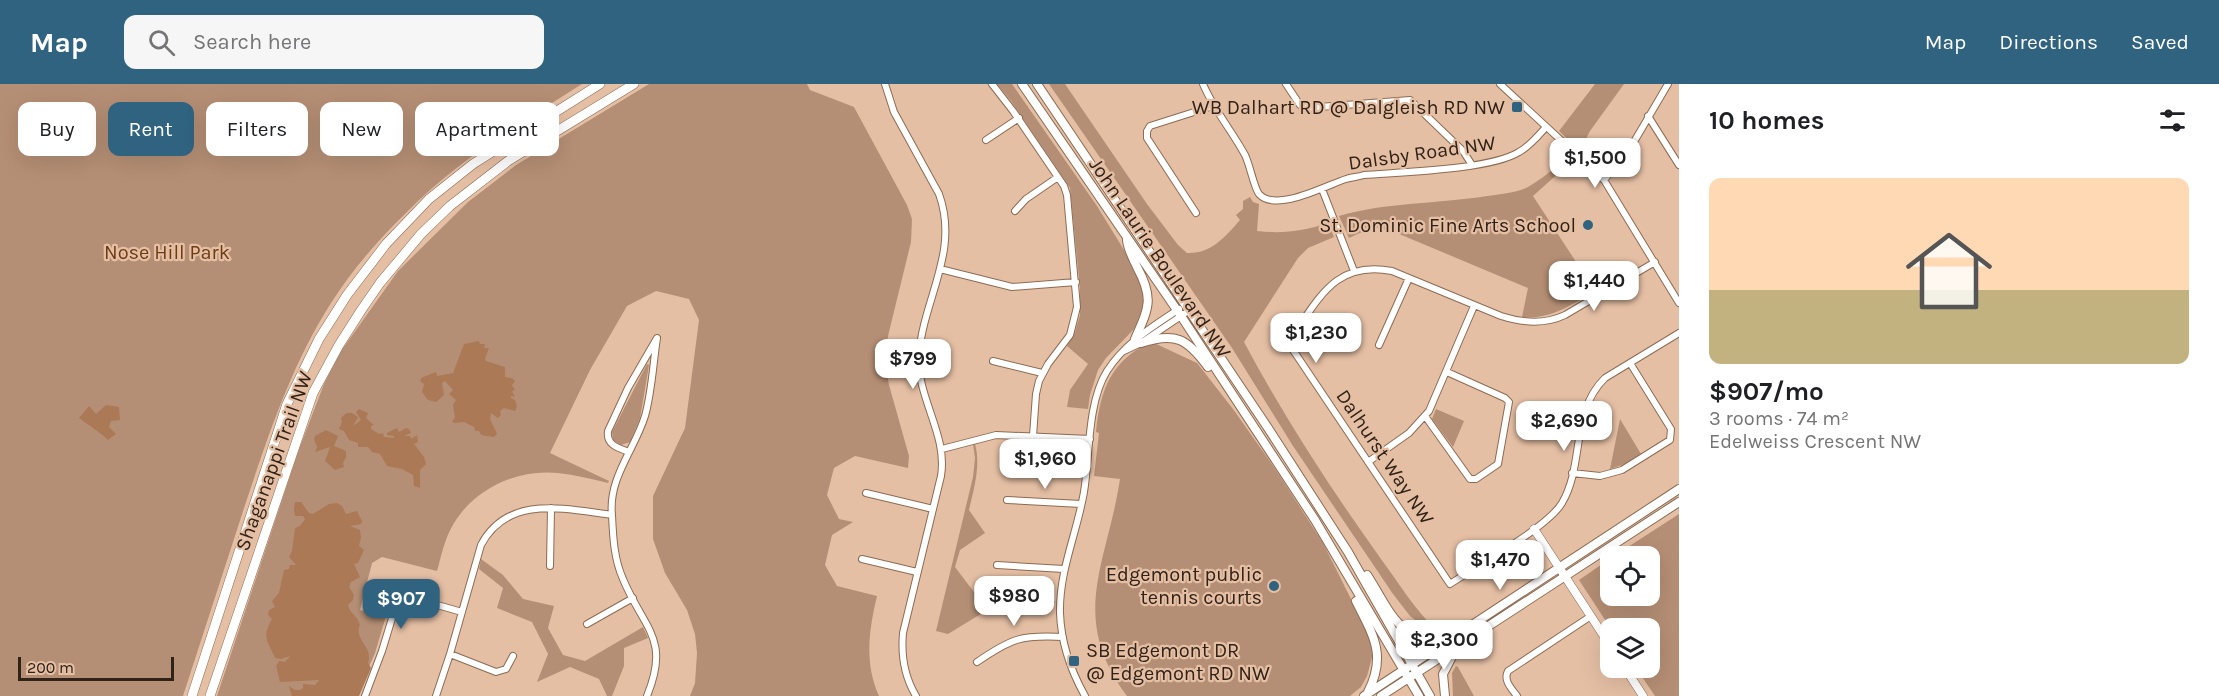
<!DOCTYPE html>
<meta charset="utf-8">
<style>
body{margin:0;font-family:Karla,sans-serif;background:#f6f6f6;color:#202124;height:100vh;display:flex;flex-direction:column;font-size:22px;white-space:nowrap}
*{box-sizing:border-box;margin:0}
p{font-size:20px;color:#757577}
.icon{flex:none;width:33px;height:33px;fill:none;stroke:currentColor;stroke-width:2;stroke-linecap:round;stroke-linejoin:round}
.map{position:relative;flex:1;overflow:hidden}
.side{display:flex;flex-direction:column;background:#fff;width:540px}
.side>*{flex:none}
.top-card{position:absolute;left:18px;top:18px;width:570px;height:54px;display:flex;gap:12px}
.buttons{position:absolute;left:1600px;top:462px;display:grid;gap:12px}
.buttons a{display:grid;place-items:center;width:60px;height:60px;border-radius:12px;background:#fff;box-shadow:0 6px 24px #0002;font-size:30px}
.scale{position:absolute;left:18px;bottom:15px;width:156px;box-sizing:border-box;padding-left:6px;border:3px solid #312218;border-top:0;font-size:16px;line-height:21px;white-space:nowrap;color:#312218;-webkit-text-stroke:4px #e5bfa4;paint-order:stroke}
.price{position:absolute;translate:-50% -51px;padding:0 14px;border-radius:12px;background:#fff;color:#222;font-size:20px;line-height:39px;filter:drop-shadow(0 2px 3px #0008)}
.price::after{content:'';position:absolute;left:50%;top:36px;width:18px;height:14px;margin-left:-9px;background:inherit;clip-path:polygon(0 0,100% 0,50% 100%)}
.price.selected{background:#30637f;color:#fff}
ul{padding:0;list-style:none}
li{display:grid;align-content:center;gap:12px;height:318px;padding:0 30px}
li+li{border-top:2px solid #e0e0e0}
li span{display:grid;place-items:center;height:186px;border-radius:12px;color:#555}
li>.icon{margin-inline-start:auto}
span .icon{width:108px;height:108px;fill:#fffc;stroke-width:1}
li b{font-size:26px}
h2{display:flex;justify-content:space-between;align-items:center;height:72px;padding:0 30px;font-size:26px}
.tag{padding:0 21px;border-radius:12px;background:#fff;box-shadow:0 6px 24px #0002;font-size:21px;line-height:54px}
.tag.selected{background:#30637f;color:#fff}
header{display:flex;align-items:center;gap:36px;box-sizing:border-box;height:84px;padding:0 30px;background:#30637f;color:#fff}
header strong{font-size:28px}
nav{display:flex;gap:33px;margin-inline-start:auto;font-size:21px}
.search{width:420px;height:54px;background:#f6f6f6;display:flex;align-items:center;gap:15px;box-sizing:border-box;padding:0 21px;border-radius:12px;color:#757577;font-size:22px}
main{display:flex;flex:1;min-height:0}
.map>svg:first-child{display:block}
.green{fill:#b58f75}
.forest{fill:#ab7955}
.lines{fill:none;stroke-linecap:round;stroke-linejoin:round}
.minor-casing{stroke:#8d6b52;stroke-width:8}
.tertiary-casing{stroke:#8d6b52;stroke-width:9}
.secondary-casing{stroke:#8d6b52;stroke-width:10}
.primary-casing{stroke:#8d6b52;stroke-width:10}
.minor{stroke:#fff;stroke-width:6}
.tertiary{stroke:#fff;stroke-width:8}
.secondary{stroke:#fff;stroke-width:8}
.primary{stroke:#fff;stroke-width:9}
.poi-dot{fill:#30637f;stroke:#e5bfa4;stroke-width:2}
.labels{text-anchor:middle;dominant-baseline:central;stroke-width:4.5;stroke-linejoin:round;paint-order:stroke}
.poi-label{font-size:20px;fill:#312218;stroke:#e5bfa4;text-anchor:end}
.street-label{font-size:20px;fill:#312218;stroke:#e5bfa4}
.park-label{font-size:20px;fill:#6e3c13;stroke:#e5bfa4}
</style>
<header>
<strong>Map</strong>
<div class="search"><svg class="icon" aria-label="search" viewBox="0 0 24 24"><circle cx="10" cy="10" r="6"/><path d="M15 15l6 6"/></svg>Search here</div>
<nav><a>Map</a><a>Directions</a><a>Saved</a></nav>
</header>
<main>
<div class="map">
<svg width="1679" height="612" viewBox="0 0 1679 612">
<rect width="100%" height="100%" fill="#e5bfa4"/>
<!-- green -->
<path class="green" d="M0 0H582C521 39 458 76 407 128 379 155 352 186 331 219 292 280 269 349 246 418 225 483 204 547 183 612H0Z
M649 0H807L810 6 854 23 907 121 912 135 911 158 888 252 885 277 889 301 909 372 908 384 855 372 834 384 827 411 839 435 853 438 832 451 825 481 837 502 877 512C869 546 864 579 879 612H690L695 599 697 569 695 550 687 526 665 489 653 455V412L685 344 699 236 689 215 656 207 627 222 590 286 550 369 609 397 608 399C592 395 575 391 558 389 511 384 462 411 446 456 442 466 440 477 437 487L382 473 372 479 360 526 386 532 375 569 356 612H217L298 368 324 300 341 267 398 187 468 118 516 81Z
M997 0H1012L1097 122 1140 192 1146 213 1138 241 1106 274 1098 286 1090 311 1088 325 1067 323 1070 306 1088 280 1067 262 1075 248 1080 231V204L1070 104 1011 17Z
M1049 0H1065L1147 120 1178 161 1187 169C1211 170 1225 153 1240 136L1236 131 1243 125V117L1250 113 1253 118 1259 120 1257 147C1283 150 1304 147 1328 139L1334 153 1308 164 1298 174 1244 258C1284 333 1331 405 1381 475 1399 499 1415 527 1438 547L1433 550 1410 532 1393 510 1293 362 1232 264Z
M1595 0H1624L1590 47 1580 67 1559 47Z
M1568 71 1573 76 1533 112 1595 207C1573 220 1550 236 1522 233L1528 204 1392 147 1373 143 1349 154 1339 132C1386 118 1438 120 1487 112 1500 110 1516 109 1528 103 1542 95 1557 83 1568 71Z
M1152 258 1197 279 1233 325 1276 386 1323 459 1367 547 1374 566 1367 592 1361 603 1350 612H1127C1068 532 1107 481 1120 395L1094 392 1099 349 1096 348C1100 307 1111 275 1152 258Z
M647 280 649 281 640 334 630 358 621 361 613 356 612 348Z
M1436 325 1464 337 1453 363 1432 335Z
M1620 335 1641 370 1625 380 1610 385Z
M973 360H975C981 381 974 404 969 426L985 449 960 466 955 483 977 512 1051 516 1055 517V519L1002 517 948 550 936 547 973 393 975 374Z
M1679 430V612H1655L1636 584H1650V544L1611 545 1579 496 1611 474V512H1650V472H1614Z
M481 475 503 491 523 515 554 522 548 544 563 571 585 577 643 543 648 554 624 564V582L612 612H607L599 595 570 583 537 598 548 570 532 538 497 524 503 504 479 485Z
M1456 582 1458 583 1474 612H1453L1452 589Z"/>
<!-- forest -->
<path class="forest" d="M134 40 151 49 160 62 144 60 124 47Z
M479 257 480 260H485L484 264H489L485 275 486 277 505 283V293L512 294 515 297 512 301 515 306 512 307 515 313 511 312V314L515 316 517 322 515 327 504 324 500 327 501 331 498 334 491 329 490 335 497 350 494 353 481 351 479 347H475L474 343 464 338 454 339 452 337 455 334 453 321 456 316 449 310 453 306 445 297 442 299 444 311 436 318 428 316 422 308 424 300 420 297 421 294 436 288 437 292 453 289 464 260Z
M106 321 119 323 120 336 111 337 109 343 116 350 108 356C99 347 89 342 79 334L89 322 96 330Z
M359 325 368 329 366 334 374 341 371 342V345L379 350 383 349 384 353 394 354V352L387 351V349L397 344 399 348 406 344 409 345 411 349 404 352H410L411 355 417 351 418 358 414 360 424 373 426 380 420 386V404L414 402 413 391 402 385 387 382 380 370 372 368 368 363H358V359L349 356 344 347 339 345 342 338 341 334 346 329H352L358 333 353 342 361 336 356 328Z
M326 346 338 352 334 362 346 367V373L343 379 344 383 335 386 325 377 330 363 315 368 317 363 314 355 315 352Z
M295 418H301L309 429 313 430 329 420 337 419 342 422 346 430 357 427 362 437 361 440 350 442 360 446 361 454 359 462 364 466 358 479 354 480 360 493 351 498 349 503 354 511 353 516 348 521C350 530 358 532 360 541 353 555 374 563 368 579L371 584 359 612H292L289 602 295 606H300L303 604V600L315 601 319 596 280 598 276 582 279 577 285 578 290 572 281 575 275 574C268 557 261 554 272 535L268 531 269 526 275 523 272 517 279 509 284 486 289 485 290 481H296L289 473 292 467 295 444 300 442 305 435 303 432H295L294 426Z"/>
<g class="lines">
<defs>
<path id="minor" d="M885 0 894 28 939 110C960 168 923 215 919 271 916 313 948 350 941 392L903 549C901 571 904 592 916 612
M992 0 1013 27 1064 102 1067 111 1077 223 1070 251 1048 280 1039 297 1036 310 1033 352
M1203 0C1214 26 1232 47 1245 71 1250 81 1254 104 1259 110 1276 129 1327 101 1346 95 1352 93 1358 93 1364 91 1401 88 1490 86 1519 68 1530 62 1538 52 1546 43
M1286 0 1300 21 1306 24 1410 16 1463 67 1472 81
M1500 0 1604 96 1679 219
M1648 32 1679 81
M986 56 1019 34
M1604 96 1628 68 1668 0
M1322 105 1354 187
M1015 127 1026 115 1058 93
M1196 129 1147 54V47L1150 42 1213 22
M1655 178 1565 231C1544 241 1523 239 1501 232L1392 187C1335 176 1319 215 1291 254L1289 260 1450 500C1476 483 1548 443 1562 419 1585 380 1570 328 1605 294L1679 249
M940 185 1012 203 1076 198
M1379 261 1409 194
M1124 267 1141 259 1184 230
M993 277 1042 289
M1425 332 1470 395H1476L1498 380 1509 318 1505 314 1447 288
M942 365 996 351 1090 355
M1368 378 1409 349 1429 327 1474 222
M1572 389 1600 392 1622 386 1670 356 1671 345 1630 279
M866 409 933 425
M1007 416 1081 420
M612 431C608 394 635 365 645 332 652 307 653 280 657 254L628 304 608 347C606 361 618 364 629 368
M862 475 917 488
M997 481 1064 485
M550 482 551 424
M587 540 633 514
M450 570 496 588 506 585 513 572
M977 578C1012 554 1021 551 1063 553
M365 612 382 567 397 518 409 513 462 528
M436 612 450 570 481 461C508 410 565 425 612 431 613 453 614 475 623 495 643 544 671 554 647 612
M1085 612C1071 587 1061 558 1060 529 1059 487 1077 449 1084 408 1090 372 1087 319 1107 287 1125 259 1152 243 1179 225
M1517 612C1511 604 1503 596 1508 587L1591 532"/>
<path id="tertiary" d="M1534 445 1611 563
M1625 584 1643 612"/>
<path id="secondary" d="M1022 0 1181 232 1315 436 1419 612
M1037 0 1268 344 1348 468 1430 612
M1127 156C1128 166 1133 174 1137 183 1154 214 1149 224 1135 255
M1141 259C1175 248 1187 254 1208 283
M1367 491C1391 528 1399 562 1451 553
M1356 517C1373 551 1387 571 1368 608
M1364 612 1679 405
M1381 612 1679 418
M1445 612 1443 590 1456 565"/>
<path id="primary" d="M192 612 287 320 319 255 347 211 386 160 429 115 473 80 600 0
M210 612 313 309 339 261 362 225 380 199 421 150 450 122 508 77 634 0"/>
</defs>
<!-- minor casing -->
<use href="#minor" class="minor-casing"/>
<!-- tertiary casing -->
<use href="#tertiary" class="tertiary-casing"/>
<!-- secondary casing -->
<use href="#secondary" class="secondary-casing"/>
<!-- primary casing -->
<use href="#primary" class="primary-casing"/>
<!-- minor -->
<use href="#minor" class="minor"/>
<!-- tertiary -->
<use href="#tertiary" class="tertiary"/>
<!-- secondary -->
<use href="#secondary" class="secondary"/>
<!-- primary -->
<use href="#primary" class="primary"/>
</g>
<!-- markers -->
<g class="poi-dot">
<rect x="1511" y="17" width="12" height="12" rx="3"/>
<circle cx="1588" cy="141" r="6"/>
<circle cx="1274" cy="502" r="6"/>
<rect x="1068" y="571" width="12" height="12" rx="3"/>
</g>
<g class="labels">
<!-- poi labels -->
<g class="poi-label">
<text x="1505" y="23">WB Dalhart RD @ Dalgleish RD NW</text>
<text x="1576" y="141">St. Dominic Fine Arts School</text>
<text x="1262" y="490">Edgemont public<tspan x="1262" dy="23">tennis courts</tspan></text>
<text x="1086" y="566" text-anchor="start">SB Edgemont DR<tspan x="1086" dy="23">@ Edgemont RD NW</tspan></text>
</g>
<!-- street labels -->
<g class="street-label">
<text transform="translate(1422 69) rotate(-8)">Dalsby Road NW</text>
<text transform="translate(1160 174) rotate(56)">John Laurie Boulevard NW</text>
<text transform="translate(1385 373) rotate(56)">Dalhurst Way NW</text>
<text transform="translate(274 377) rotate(-70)">Shaganappi Trail NW</text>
</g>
<!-- park labels -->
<g class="park-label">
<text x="167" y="168">Nose Hill Park</text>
</g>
</g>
</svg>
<div class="buttons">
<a><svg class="icon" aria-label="locate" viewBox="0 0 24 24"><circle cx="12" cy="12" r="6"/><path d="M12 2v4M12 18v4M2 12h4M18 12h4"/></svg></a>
<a><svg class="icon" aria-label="layers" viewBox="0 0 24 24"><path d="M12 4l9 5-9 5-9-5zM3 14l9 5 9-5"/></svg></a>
</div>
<div class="scale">200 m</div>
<b class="price" style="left:1595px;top:105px">$1,500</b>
<b class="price" style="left:1594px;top:228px">$1,440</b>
<b class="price" style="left:1316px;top:280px">$1,230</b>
<b class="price" style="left:913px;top:306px">$799</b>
<b class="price" style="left:1564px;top:368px">$2,690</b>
<b class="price" style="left:1045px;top:406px">$1,960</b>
<b class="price" style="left:1500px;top:507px">$1,470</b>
<b class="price" style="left:1014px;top:543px">$980</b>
<b class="price selected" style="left:401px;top:546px">$907</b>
<b class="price" style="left:1444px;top:587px">$2,300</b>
<div class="top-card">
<a class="tag">Buy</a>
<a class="tag selected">Rent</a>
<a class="tag">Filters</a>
<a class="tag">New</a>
<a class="tag">Apartment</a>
</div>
</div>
<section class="side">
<h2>10 homes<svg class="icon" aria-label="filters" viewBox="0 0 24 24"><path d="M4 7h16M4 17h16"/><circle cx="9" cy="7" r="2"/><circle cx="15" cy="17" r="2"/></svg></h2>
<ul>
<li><span style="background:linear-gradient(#ffd9b3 60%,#c2b280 0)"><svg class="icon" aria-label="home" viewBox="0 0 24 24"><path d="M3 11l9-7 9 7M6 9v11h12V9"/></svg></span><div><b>$907/mo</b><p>3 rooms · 74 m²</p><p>Edelweiss Crescent NW</p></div></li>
</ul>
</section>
</main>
